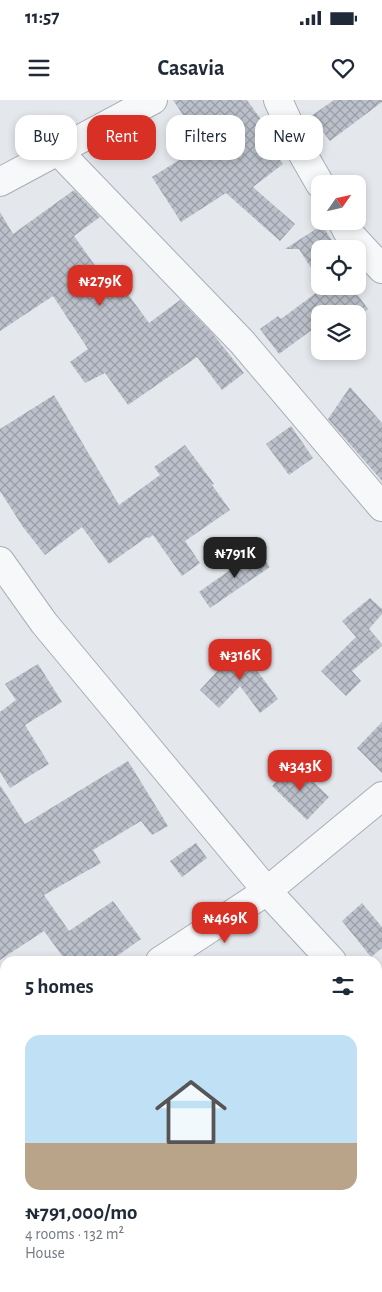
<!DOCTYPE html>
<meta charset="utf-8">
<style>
body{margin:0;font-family:"Alegreya Sans",sans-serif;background:#f2f2f3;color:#1f2937;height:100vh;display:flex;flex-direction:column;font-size:19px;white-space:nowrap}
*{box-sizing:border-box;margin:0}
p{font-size:16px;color:#747a83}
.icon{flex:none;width:28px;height:28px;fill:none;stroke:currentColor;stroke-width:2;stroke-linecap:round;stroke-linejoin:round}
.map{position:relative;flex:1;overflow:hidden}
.panel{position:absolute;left:0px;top:856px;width:382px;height:336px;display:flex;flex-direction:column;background:#fff;border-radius:15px 15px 0 0;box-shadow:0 2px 8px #0003}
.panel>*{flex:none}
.hud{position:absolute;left:15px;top:15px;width:352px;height:45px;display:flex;gap:10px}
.needle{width:32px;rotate:56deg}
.controls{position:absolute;left:311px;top:75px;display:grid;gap:10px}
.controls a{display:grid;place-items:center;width:55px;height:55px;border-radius:10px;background:#fff;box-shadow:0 2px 8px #0003;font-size:25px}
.price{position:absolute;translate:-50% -42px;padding:0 11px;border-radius:10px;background:#d93025;color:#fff;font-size:16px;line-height:32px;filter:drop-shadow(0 1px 2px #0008)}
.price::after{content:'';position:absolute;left:50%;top:30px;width:15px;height:11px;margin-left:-8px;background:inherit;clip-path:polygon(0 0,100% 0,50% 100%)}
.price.current{background:#222;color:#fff}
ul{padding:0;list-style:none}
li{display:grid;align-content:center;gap:10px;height:265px;padding:0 25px}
li span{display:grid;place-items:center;height:155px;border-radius:15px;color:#555}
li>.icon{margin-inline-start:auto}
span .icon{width:90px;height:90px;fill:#fffc;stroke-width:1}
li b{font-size:21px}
h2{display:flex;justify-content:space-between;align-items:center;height:60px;padding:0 25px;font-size:21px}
.pill{padding:0 18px;border-radius:15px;background:#fff;box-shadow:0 2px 8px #0003;font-size:18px;line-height:45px}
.pill.current{background:#d93025;color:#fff}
.status{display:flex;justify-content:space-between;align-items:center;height:35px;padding:0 25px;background:#fff;direction:ltr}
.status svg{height:14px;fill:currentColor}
header{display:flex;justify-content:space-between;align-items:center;height:65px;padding:0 25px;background:#fff;font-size:22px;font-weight:600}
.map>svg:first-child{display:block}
.building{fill:url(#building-cross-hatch)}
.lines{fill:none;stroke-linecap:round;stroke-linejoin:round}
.minor-casing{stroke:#a9aeb7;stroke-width:30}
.minor{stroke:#f7f8fa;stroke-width:28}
</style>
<div class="status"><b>11:57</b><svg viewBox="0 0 49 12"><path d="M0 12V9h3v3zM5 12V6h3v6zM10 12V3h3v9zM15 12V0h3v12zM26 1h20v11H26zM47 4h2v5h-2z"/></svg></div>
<header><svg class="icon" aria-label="menu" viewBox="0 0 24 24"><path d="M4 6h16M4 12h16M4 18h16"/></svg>Casavia<svg class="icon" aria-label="heart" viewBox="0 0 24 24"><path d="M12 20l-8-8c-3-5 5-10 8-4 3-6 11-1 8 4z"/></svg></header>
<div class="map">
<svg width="382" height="1192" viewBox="0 0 382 1192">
<defs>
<pattern id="building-cross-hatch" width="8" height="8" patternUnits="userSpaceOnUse" patternTransform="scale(1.25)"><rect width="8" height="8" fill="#bbc0ca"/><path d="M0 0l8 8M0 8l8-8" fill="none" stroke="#989da6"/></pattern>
</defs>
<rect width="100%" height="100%" fill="#e4e7ec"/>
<!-- building -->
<path class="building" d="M173 0H247L270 32 265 36 271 45 269 46 283 64 253 87 295 124 280 141 226 93 181 122 152 77 203 45Z
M334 0H382V2L330 41 311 16Z
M74 90 100 117 74 136 109 185 117 179 149 223 180 200 213 234 244 273 222 290 197 257 128 305 105 273 85 283 70 262 88 249 53 196 0 231V112L13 134Z
M322 125 337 149H320V182L299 149H285Z
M323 186H351L368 209 358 218V214H320V224L279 254 260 229 278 216 281 219 324 187Z
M350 287 382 323V381L328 319Z
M54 295 119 405 160 375 154 367 185 345 214 384 212 385 230 410 185 441 200 463 182 476 153 435 149 438 147 437 109 464 82 427 45 455 23 427 0 391V329Z
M291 326 313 358 289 375 266 344Z
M258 450 270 467 210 508 199 492Z
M370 498 382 509V514L369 529 382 544V546L352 571 361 581 346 596 321 571 356 537 342 521Z
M242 544 262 562 256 569 278 599 260 613 240 586 219 608 200 590Z
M38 564 62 602 25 625 49 664 10 688 0 672V612L16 600 5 584Z
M382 622V673L357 648Z
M128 661 168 726 152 735 141 721 93 750 101 763 44 795 69 831 113 801 141 839 110 861H66L44 831 0 860V685L25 724Z
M294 663 329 697 307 720 272 686Z
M196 743 207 758 182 777 170 761Z
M362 803 382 827V848L371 857 342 821Z"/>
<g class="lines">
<defs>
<path id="minor" d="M278 0 301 51 320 84
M58 51 242 242 382 407
M0 82 153 0
M342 121 347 131 382 169
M0 461 44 523 267 791 332 861
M160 861 267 791 382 696
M378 910 382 915
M0 966 5 962
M0 1100 5 1106
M82 1188 87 1192"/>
</defs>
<!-- minor casing -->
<use href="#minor" class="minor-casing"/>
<!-- minor -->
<use href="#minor" class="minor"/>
</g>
</svg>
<div class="controls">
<a><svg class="needle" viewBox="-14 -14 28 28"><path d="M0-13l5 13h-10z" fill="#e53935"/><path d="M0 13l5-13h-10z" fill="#747a83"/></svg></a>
<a><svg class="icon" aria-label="locate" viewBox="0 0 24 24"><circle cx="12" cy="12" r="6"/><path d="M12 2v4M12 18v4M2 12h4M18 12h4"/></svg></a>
<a><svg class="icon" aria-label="layers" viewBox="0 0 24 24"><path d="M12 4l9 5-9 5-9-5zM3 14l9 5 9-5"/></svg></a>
</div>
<b class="price" style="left:100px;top:207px">₦279K</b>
<b class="price current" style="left:235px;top:479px">₦791K</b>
<b class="price" style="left:240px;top:581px">₦316K</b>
<b class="price" style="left:300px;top:692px">₦343K</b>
<b class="price" style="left:225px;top:844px">₦469K</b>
<div class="hud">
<a class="pill">Buy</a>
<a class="pill current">Rent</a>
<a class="pill">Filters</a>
<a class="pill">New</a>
</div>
<section class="panel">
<h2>5 homes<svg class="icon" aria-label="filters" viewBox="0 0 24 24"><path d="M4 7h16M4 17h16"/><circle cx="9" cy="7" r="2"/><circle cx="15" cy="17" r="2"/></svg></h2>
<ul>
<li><span style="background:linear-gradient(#bfe0f5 70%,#b9a48a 0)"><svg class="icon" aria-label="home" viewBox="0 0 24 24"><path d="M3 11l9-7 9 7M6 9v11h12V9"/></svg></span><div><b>₦791,000/mo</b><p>4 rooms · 132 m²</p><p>House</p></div></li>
</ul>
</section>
</div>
